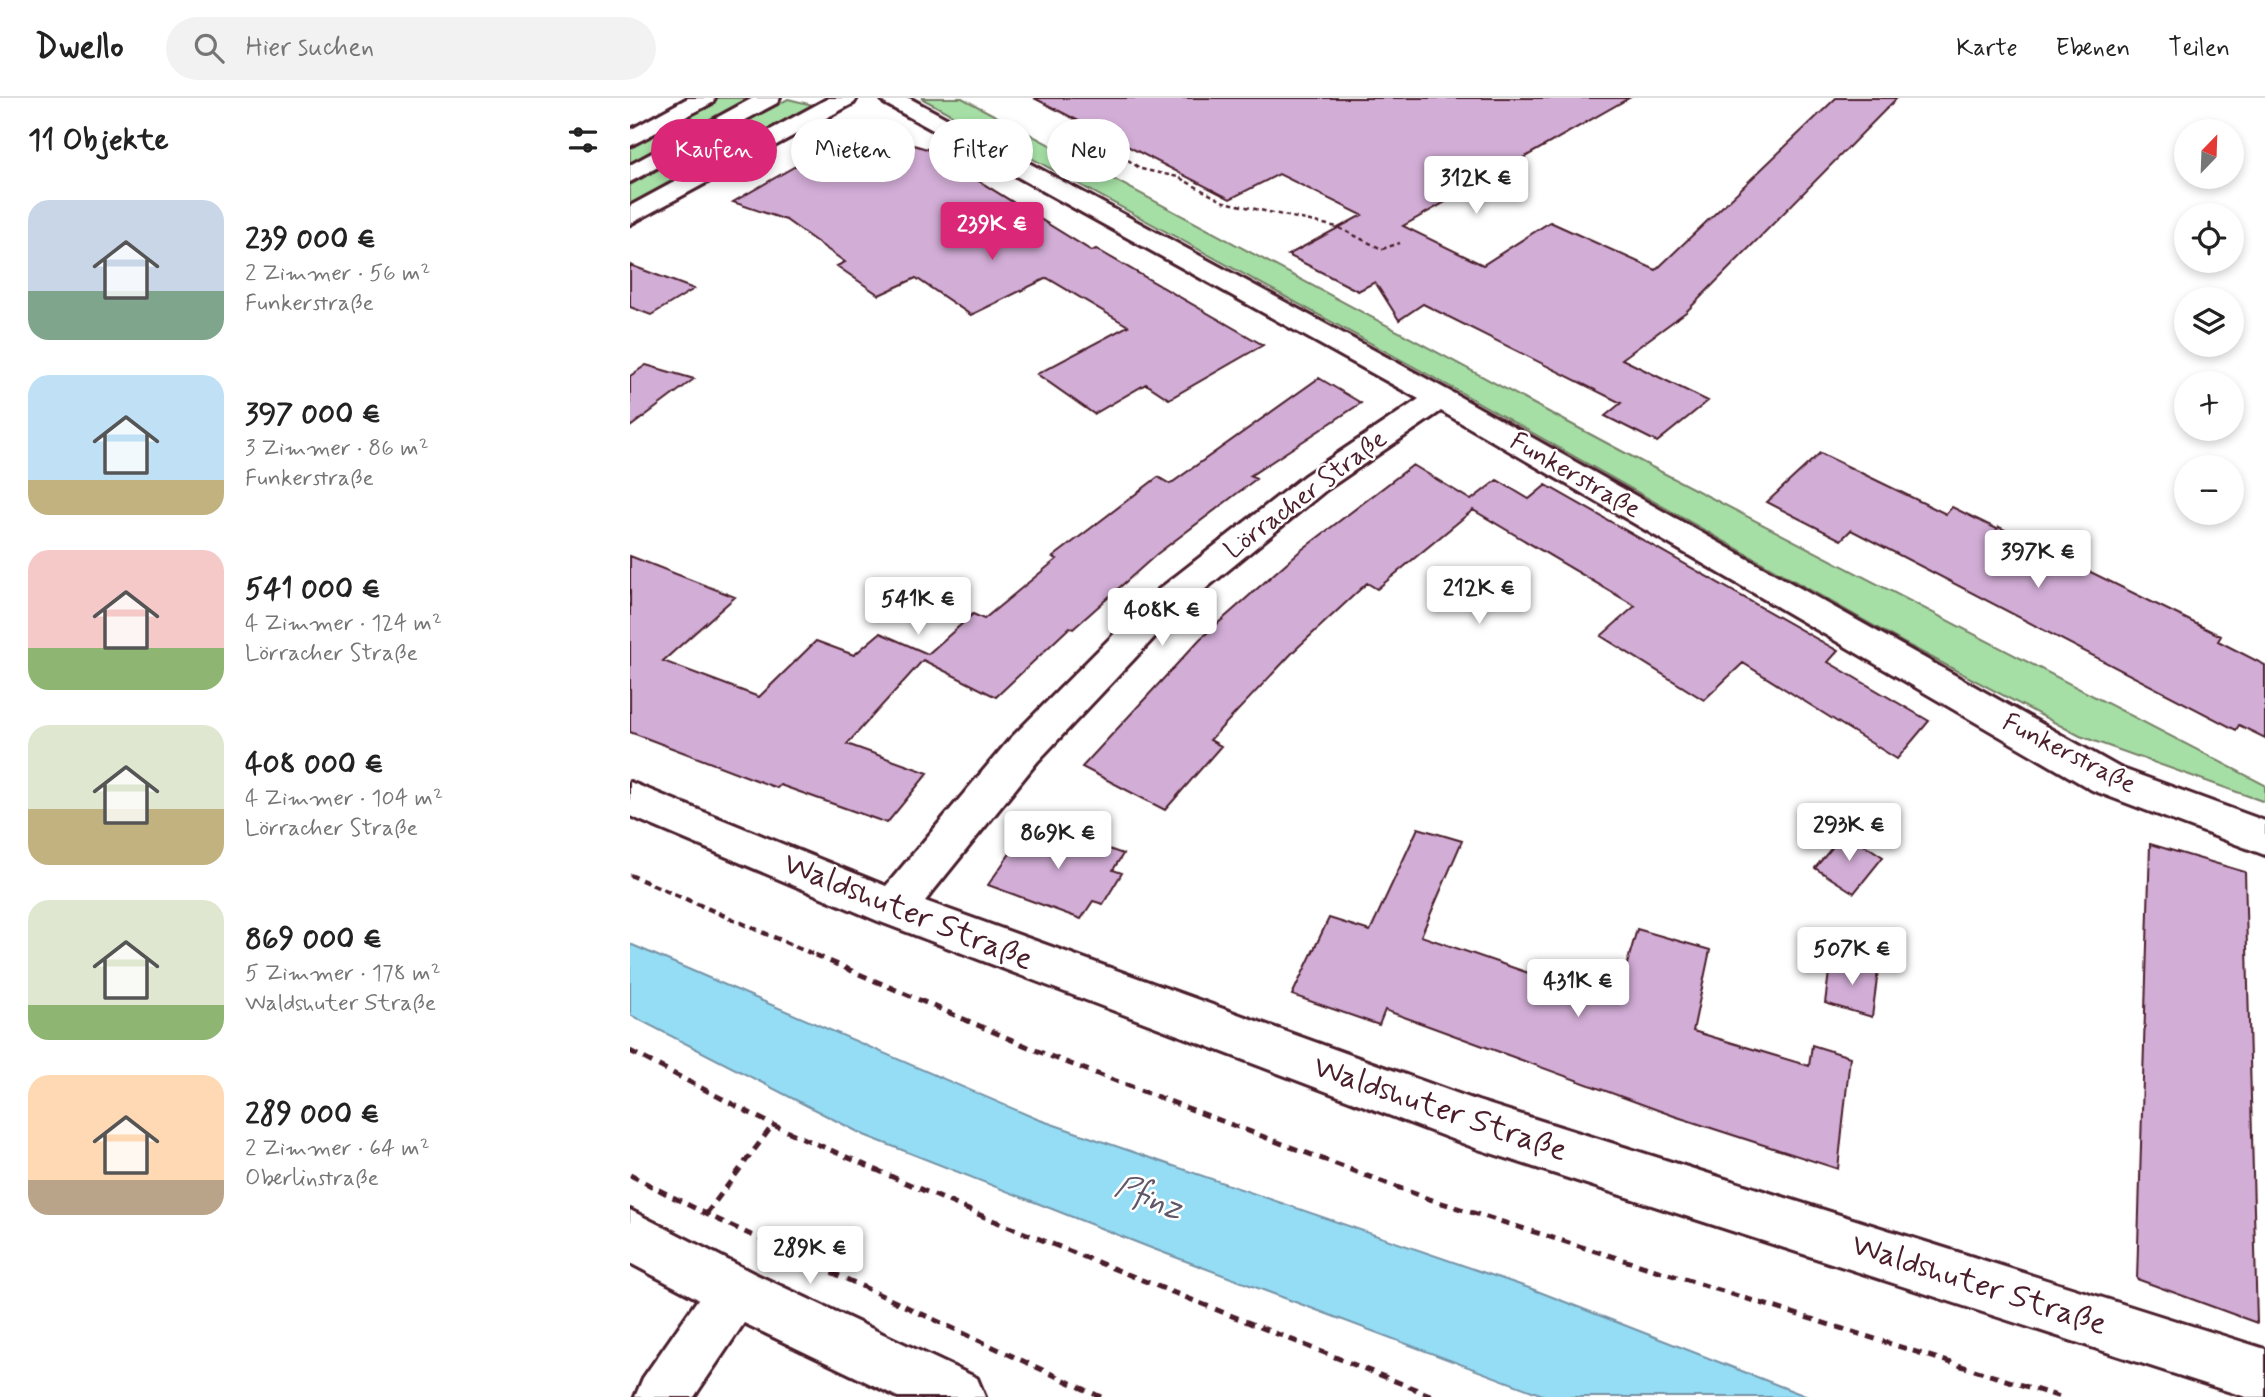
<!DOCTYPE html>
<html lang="de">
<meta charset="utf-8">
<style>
body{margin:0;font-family:Mynerve,sans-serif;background:#f2f2f2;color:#222;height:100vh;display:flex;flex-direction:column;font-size:26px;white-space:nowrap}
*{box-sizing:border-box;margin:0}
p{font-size:23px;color:#767676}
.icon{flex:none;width:38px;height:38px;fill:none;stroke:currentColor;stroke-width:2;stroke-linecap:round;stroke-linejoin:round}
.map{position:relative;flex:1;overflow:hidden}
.panel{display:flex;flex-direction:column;background:#fff;width:630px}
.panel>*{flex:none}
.top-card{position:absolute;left:21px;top:21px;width:665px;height:63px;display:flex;gap:14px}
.needle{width:46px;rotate:23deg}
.controls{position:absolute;left:1544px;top:21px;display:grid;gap:14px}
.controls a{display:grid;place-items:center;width:70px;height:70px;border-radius:50%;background:#fff;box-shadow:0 4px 10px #0003;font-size:35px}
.price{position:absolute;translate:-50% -60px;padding:0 16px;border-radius:7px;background:#fff;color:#222;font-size:23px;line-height:46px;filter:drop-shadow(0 2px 4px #0008)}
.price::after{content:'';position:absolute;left:50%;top:42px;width:21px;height:16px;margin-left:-10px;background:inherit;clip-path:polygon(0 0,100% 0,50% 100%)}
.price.selected{background:#db2777;color:#fff}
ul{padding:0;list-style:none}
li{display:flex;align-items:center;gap:21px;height:175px;padding:0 28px}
li span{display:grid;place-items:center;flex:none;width:196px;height:140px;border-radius:21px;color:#555}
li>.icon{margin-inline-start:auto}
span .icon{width:84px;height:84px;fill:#fffc;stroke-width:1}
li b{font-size:30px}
h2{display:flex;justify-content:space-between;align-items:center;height:84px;padding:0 28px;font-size:30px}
.tag{padding:0 24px;border-radius:32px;background:#fff;box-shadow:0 4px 10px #0003;font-size:24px;line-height:63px}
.tag.selected{background:#db2777;color:#fff}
header{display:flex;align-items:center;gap:42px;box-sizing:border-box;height:98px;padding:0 35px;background:#fff;border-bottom:2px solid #e0e0e0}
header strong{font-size:33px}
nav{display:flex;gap:38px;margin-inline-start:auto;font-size:24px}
.search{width:490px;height:63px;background:#f2f2f2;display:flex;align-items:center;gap:18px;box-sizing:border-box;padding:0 24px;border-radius:38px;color:#767676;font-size:26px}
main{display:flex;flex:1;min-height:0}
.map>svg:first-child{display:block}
.green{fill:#a5dfa5;stroke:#787f68;stroke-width:2}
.water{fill:#94ddf5;stroke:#7691a4;stroke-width:2}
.building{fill:#d2add6;stroke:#4a1f2b;stroke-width:2}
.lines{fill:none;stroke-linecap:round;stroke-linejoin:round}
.street-casing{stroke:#4a1f2b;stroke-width:6}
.path-far2{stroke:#4a1f2b;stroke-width:2.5;stroke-dasharray:4.5 3.5;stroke-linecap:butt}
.path-far1{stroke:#4a1f2b;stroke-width:4.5;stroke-dasharray:7 5;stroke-linecap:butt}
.path{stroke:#4a1f2b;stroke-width:5;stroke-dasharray:9 7;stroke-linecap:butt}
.street{fill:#fff;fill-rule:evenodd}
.labels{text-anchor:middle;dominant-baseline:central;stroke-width:5;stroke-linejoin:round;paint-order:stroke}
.street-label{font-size:26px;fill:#4a1f2b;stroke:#fff}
.near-street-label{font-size:32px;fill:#4a1f2b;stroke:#fff}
.near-water-label{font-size:33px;font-style:italic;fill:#605868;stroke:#fff}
</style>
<header>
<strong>Dwello</strong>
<div class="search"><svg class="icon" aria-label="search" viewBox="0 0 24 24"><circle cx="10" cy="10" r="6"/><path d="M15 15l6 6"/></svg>Hier suchen</div>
<nav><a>Karte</a><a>Ebenen</a><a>Teilen</a></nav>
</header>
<main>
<section class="panel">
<h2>11 Objekte<svg class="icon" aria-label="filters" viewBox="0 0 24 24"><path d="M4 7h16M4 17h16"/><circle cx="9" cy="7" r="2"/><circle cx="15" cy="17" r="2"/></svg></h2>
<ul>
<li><span style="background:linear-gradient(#c9d6e8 65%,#7fa58c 0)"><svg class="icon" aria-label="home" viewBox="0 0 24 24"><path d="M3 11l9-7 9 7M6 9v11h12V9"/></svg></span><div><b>239 000 €</b><p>2 Zimmer · 56 m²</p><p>Funkerstraße</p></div></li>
<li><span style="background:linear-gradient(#bfe0f5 75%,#c2b280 0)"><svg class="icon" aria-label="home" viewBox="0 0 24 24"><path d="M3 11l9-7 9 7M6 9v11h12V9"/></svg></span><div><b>397 000 €</b><p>3 Zimmer · 86 m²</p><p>Funkerstraße</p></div></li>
<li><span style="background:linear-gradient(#f6c9c9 70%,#8fb573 0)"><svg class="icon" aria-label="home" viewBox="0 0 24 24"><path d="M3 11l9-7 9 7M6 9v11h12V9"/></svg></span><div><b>541 000 €</b><p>4 Zimmer · 124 m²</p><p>Lörracher Straße</p></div></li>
<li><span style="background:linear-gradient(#dfe7d0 60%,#c2b280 0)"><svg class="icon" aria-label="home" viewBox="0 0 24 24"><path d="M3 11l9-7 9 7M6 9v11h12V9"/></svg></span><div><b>408 000 €</b><p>4 Zimmer · 104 m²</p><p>Lörracher Straße</p></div></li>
<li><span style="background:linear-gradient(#dfe7d0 75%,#8fb573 0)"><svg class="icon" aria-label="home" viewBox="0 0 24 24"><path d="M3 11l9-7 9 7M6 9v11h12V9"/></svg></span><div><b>869 000 €</b><p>5 Zimmer · 178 m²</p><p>Waldshuter Straße</p></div></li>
<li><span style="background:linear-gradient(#ffd9b3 75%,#b9a48a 0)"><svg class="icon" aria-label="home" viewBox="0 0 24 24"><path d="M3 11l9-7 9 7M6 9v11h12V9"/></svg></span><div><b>289 000 €</b><p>2 Zimmer · 64 m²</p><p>Oberlinstraße</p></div></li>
</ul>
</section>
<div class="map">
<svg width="1635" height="1299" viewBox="0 0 1635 1299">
<rect width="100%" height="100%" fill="#fff"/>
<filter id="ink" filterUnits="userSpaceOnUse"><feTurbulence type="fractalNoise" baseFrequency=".0143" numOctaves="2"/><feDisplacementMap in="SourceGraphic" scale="14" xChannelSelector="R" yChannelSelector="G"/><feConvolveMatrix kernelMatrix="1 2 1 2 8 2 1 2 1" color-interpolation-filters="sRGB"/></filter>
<g filter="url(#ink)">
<!-- green -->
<path class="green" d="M87 0H128L0 69V48Z
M291 0H332L1014 365 1635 687V704L1450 638 1276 546 830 294Z
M158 1 187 8 0 109V87Z"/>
<!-- water -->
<path class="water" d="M0 846 407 1021 902 1191 1178 1299H918L521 1150 234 1037 0 917Z"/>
<!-- building -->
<path class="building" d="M404 0H999L773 128 853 167 920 124 1026 172 1206 0H1267L1056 214 992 261 1078 303 1027 344 975 318 991 305 793 206 769 222 745 184 728 193 658 157 732 117 649 76 600 101Z
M230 31 297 51 462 153 466 151 633 247 539 301 516 286 464 316 407 276 498 228 417 180 341 217 286 180 249 197 207 168 215 164 156 122 103 104Z
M0 167 64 191 21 217 0 209Z
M16 267 64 281 0 329V278Z
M689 280 731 305 620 378 626 381 527 456 443 531 440 529 366 599 293 562 217 646 298 675 257 725 150 687 147 690 0 634V458L105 499 33 563 129 599 186 543 224 557 250 535 298 556 343 516 354 521 427 461 423 459 528 379 540 386Z
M1190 355 1316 416 1322 409 1367 431 1369 429 1591 538 1588 543 1635 567V640L1609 627 1606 632 1221 432 1211 442 1137 404Z
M783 367 841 402 867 382 899 401 916 387 1208 553 1198 564 1299 623 1267 661 1113 565 1074 602 971 538 1005 508 843 412 747 491 737 485 665 552 580 642 591 648 535 712 452 669 570 541 670 453Z
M402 724 493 756 483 772 492 775 473 806 463 803 451 821 358 787Z
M788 730 832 743 791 838 986 905 1007 831 1080 852 1063 933 1179 968 1182 947 1220 959 1208 1071 1044 1018 755 912 749 927 662 897 699 820 740 833Z
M1215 734 1253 759 1224 795 1185 770Z
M1520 746 1615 774 1627 1225 1507 1181Z
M1201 859 1248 873 1242 919 1195 905Z"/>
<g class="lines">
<defs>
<path id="street" d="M58 0H85L82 5 0 48V32Z
M123 0H150L147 5 0 84V67Z
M199 0H227L224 5 0 126V108Z
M251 0H279L821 294 1490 670 1635 723V757L1462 692 811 313 696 392 552 510 407 664 295 803 848 1003 1635 1251V1299H1616L848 1051 248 823 0 718V684L256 788 379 642 528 492 674 378 789 301 254 5Z
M0 1112 123 1175 347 1280 355 1299H268L114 1225 64 1299H5L13 1280 68 1201 0 1165Z"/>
</defs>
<!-- street casing -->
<use href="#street" class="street-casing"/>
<!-- path-far2 -->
<path class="path-far2" d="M498 62 511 71 548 79 594 104 707 129 752 151 770 145"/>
<!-- path-far1 -->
<path class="path-far1" d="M0 777 190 859"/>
<!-- path -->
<path class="path" d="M185 857 417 957 796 1100 1430 1299
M0 953 143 1027 357 1120 805 1299
M0 1077 76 1116 471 1299
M76 1116 143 1027"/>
<!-- street -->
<use href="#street" class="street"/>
</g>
</g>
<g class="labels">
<!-- street labels -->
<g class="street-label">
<text transform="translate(945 378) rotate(30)">Funkerstraße</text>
<text transform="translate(676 397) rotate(-37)">Lörracher Straße</text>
<text transform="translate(1439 656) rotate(27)">Funkerstraße</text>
</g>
<!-- near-street labels -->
<g class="near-street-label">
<text transform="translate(278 814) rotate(22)">Waldshuter Straße</text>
<text transform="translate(810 1011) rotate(19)">Waldshuter Straße</text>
<text transform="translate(1349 1187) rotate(18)">Waldshuter Straße</text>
</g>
<!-- near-water labels -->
<g class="near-water-label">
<text transform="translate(519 1100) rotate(21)">Pfinz</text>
</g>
</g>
</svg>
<div class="controls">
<a><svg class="needle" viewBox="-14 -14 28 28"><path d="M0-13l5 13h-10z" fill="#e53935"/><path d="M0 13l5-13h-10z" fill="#767676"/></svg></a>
<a><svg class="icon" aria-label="locate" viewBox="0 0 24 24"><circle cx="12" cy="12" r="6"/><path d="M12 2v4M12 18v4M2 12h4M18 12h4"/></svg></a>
<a><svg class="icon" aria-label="layers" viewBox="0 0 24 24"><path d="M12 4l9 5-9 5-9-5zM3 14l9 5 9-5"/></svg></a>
<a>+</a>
<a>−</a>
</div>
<b class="price" style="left:846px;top:118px">312K €</b>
<b class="price selected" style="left:362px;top:164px">239K €</b>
<b class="price" style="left:1408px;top:492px">397K €</b>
<b class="price" style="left:849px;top:528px">212K €</b>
<b class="price" style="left:288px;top:539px">541K €</b>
<b class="price" style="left:532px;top:550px">408K €</b>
<b class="price" style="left:1219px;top:765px">293K €</b>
<b class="price" style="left:428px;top:773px">869K €</b>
<b class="price" style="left:1222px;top:889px">507K €</b>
<b class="price" style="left:948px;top:921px">431K €</b>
<b class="price" style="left:180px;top:1188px">289K €</b>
<div class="top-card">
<a class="tag selected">Kaufen</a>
<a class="tag">Mieten</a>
<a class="tag">Filter</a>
<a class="tag">Neu</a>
</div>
</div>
</main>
